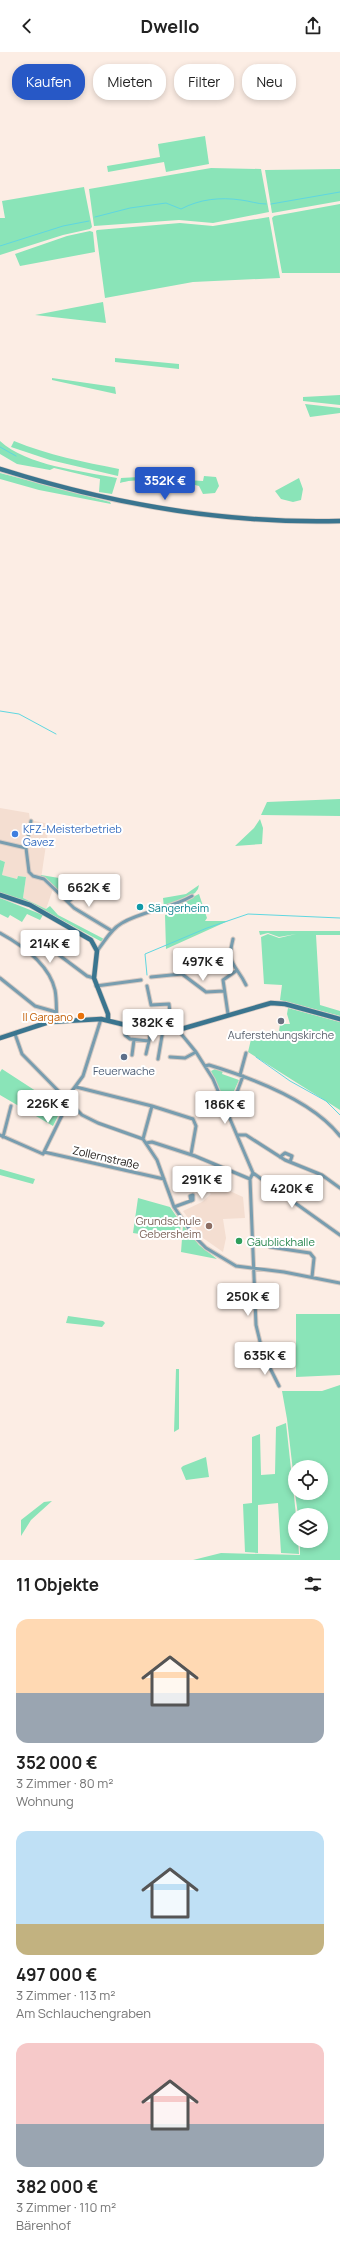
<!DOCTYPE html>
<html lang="de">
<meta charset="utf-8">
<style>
body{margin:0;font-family:Manrope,sans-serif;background:#f6f6f6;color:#222;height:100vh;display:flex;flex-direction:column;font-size:15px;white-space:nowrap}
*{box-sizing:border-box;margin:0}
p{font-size:13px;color:#767676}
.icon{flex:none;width:22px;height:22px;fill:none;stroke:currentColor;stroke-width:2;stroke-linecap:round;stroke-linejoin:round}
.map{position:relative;height:1508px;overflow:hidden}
.drawer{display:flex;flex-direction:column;background:#fff;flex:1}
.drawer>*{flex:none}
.top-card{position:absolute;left:12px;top:12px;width:316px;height:36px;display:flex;gap:8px}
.fabs{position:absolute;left:288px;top:1408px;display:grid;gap:8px}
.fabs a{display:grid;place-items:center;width:40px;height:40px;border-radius:50%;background:#fff;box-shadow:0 2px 6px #0003;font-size:20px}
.price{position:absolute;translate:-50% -34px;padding:0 9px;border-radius:4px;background:#fff;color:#222;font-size:13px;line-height:26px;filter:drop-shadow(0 1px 2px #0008)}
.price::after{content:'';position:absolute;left:50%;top:24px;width:12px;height:9px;margin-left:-6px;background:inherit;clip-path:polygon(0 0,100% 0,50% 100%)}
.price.selected{background:#2758c6;color:#fff}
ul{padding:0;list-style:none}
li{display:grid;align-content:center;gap:8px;height:212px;padding:0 16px}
li span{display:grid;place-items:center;height:124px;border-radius:12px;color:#555}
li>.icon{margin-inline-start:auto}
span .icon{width:72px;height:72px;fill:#fffc;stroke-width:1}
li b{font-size:17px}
h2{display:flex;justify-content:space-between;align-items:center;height:48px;padding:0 16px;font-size:17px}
.chip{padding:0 14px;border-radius:16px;background:#fff;box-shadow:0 2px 6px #0003;font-size:14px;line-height:36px}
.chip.selected{background:#2758c6;color:#fff}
header{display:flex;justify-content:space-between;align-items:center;height:52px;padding:0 16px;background:#fff;font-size:18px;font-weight:700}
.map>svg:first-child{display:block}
.built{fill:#f4ded1}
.green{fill:#8ae4b8}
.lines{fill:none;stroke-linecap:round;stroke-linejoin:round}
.stream{stroke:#5fd7e0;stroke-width:1}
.street-casing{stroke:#d8cbc3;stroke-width:5}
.secondary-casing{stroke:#d8cbc3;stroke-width:6}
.street{stroke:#789daf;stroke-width:3}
.secondary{stroke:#3a758f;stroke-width:4.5}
.shop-dot{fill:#3f7fe0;stroke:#fff;stroke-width:1.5}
.culture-dot{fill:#0f9aa8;stroke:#fff;stroke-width:1.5}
.food-dot{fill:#e8710a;stroke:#fff;stroke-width:1.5}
.worship-dot{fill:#6b7280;stroke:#fff;stroke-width:1.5}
.service-dot{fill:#5c6f8a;stroke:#fff;stroke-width:1.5}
.education-dot{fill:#8d6e63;stroke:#fff;stroke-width:1.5}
.leisure-dot{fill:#2e9e5b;stroke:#fff;stroke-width:1.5}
.labels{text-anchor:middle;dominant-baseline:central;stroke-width:4;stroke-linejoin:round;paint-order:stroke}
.shop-label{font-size:11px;fill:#366cbe;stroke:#fff;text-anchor:start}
.culture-label{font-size:11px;fill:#0d838f;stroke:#fff;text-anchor:start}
.food-label{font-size:11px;fill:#c56008;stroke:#fff;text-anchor:end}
.worship-label{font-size:11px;fill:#5b616d;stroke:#fff}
.service-label{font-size:11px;fill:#4e5e75;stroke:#fff}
.street-label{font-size:11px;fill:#1b1613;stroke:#fff}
.education-label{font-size:11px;fill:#785e54;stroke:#fff;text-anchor:end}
.leisure-label{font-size:11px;fill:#27864d;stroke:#fff;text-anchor:start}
</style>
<header><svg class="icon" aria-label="back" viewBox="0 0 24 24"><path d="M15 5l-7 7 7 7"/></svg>Dwello<svg class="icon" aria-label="share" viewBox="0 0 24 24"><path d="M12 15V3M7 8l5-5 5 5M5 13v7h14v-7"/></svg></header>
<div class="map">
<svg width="340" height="1508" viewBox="0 0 340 1508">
<rect width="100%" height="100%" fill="#fcede4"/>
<!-- built -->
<path class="built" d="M0 756 29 761 30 768 49 772 41 827 53 837 46 857 23 846 26 825 18 824 17 827 2 823 5 810 0 808Z
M210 1130 243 1145 245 1166 223 1167 226 1186 223 1200 203 1186 183 1159 202 1150 211 1142 204 1134Z"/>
<!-- green -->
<path class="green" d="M205 84 209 112 166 120 164 110 108 120 107 114 160 105 158 92Z
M211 116 261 117 269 160 213 171 179 168 94 174 89 137Z
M340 117V149L272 161 265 118Z
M84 135 92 175 90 177 63 183 0 203V166H5L2 149Z
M340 152V221H282L272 166 274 164Z
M269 165 280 226 193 230 105 246 96 179 97 178 180 171 213 174Z
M90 179 93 180 95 200 20 214 15 202 67 184Z
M103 250 106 271 35 263Z
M115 306 179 312V317L115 310Z
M52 326 115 335 116 342 52 328Z
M340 343V353L303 349V345Z
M305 352 340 356V361L310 365Z
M0 389C27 414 82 419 117 426L112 442 99 440 100 427 54 416 50 418 17 412 0 402Z
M14 389C48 403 84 410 119 417L118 424 50 408 11 395Z
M0 421 110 450 111 452 39 438 0 427Z
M204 424 216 425 219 434 215 441 203 442 199 434C181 429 138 425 120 431L121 426 139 425 203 429Z
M299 426 303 437 301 448 293 450 281 447 275 439Z
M340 747V764L261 763 267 750Z
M260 767 263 776 262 792 235 794 254 776Z
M0 808 5 810 2 823 17 827 18 824 26 825 23 846 46 857 50 854 58 863 104 887 102 890 47 860 0 841Z
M41 823 65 827 62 842 41 825Z
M199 833 198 837 195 841 164 856 163 846 186 842Z
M199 842 207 866 205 869H228L166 897 165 863 169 862 170 856Z
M0 846 43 863 40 868 27 862 22 870 10 863 8 866 0 862Z
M259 879H340V883H316L320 953 340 959V964L280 948 282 933 264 932 261 885 268 882 279 886 296 882 279 885 268 881 260 883Z
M288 956 340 970V1058L248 1000 253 979 265 984 267 980 279 979 280 972H290L287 962Z
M2 1017 62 1056 53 1074 0 1043V1020Z
M215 1017 223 1019 222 1022 239 1028 229 1050 224 1048 211 1019Z
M0 1117 35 1127 33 1132 0 1123Z
M138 1146 170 1155 181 1171 179 1188 133 1181Z
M183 1173 199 1193 217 1207 181 1200Z
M296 1262H340V1323L296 1325Z
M68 1264 103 1269 105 1271 102 1275 66 1271Z
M176 1317H179V1377L174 1380Z
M340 1333V1508H193L221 1501 300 1503V1489H321V1463H298L295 1441H321V1415H295V1437L287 1367 282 1339H322Z
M286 1371 296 1463 295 1489H298L299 1502 281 1501 278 1451 258 1453V1501L245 1500 243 1452 252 1451V1385L260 1382 261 1423 275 1422 276 1375Z
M206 1405 209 1425 186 1428 181 1416 183 1414Z
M52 1449 31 1468 21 1484V1468L44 1450Z"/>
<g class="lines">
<!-- stream -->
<path class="stream" d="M271 152 340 140
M95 165 130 156 166 151 181 157C200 147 220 145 241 148 250 149 257 152 266 152
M0 194 63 174 89 169
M0 395 16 404
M0 659 19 662 56 682
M147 923 145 902 207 876 248 862 340 866
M256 1005 290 1029 326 1049 340 1063"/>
<defs>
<path id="street" d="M31 769 26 796 29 820 33 824 44 827 74 856 112 879
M0 790 26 796
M69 849 75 844 91 846
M0 881C22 893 49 912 55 938 57 948 56 959 57 969
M233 887C226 913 236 912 246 933
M51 897 87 924 94 926
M97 899C105 889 111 877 122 871 142 859 170 857 192 844
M182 922 206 940 224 939
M151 925 182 922 202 904 214 902
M0 926 35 954 56 960
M96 934 141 928
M147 934 151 953 169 952 172 978
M228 962 223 928 236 919
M126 973 125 983 130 987 149 989 151 977
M178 978 196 1000 213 1027 253 1121 340 1183
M15 982 22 1002 82 1063 98 1071 143 1087 157 1108 174 1155 194 1184 206 1196 236 1214 284 1220 340 1231
M146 1002 149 989
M132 1003 134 988
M170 1005 185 1006 196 1000
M158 1007 163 978
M205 1014 209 1013C252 1026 312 1048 340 1084
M240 1023 246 1001
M76 1035 152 1054 193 1067 196 1074 191 1102
M66 1047 83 1024 101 967
M225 1056 233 1051 243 1024
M0 1083 43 1102 69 1049
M238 1083H246L285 1108 322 1123 340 1136
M3 1085 11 1054
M143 1087 152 1054
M146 1091 152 1090 195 1104 250 1127
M44 1100 164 1127
M280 1105 285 1101 292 1104 290 1110
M253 1121 250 1127 256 1273 263 1302 279 1334
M174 1155 193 1148V1143L190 1144 191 1149
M270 1195 310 1201 314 1206 312 1225"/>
<path id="secondary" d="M0 417C110 452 224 472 340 469
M0 843 30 853 91 888 97 899 94 926 108 962V968
M0 986 49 970 101 967 138 976 178 978 271 951 285 952 340 967"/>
</defs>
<!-- street casing -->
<use href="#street" class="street-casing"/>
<!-- secondary casing -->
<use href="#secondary" class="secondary-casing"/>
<!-- street -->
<use href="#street" class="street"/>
<!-- secondary -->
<use href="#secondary" class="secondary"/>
</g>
<!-- markers -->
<circle class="shop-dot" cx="15" cy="782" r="4"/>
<circle class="culture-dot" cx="140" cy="855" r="4"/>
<circle class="food-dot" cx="81" cy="964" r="4"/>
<circle class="worship-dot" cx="281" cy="969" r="4"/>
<circle class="service-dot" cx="124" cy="1005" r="4"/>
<circle class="education-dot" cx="209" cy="1174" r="4"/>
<circle class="leisure-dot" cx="239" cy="1189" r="4"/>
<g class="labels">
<!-- shop labels -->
<g class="shop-label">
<text x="23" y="776">KFZ-Meisterbetrieb<tspan x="23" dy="13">Gavez</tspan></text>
</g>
<!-- culture labels -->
<g class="culture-label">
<text x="148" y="855">Sängerheim</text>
</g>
<!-- food labels -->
<g class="food-label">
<text x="73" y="964">Il Gargano</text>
</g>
<!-- worship labels -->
<g class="worship-label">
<text x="281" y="982">Auferstehungskirche</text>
</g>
<!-- service labels -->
<g class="service-label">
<text x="124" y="1018">Feuerwache</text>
</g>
<!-- street labels -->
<g class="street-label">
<text transform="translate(106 1105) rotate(13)">Zollernstraße</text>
</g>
<!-- education labels -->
<g class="education-label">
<text x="201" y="1168">Grundschule<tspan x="201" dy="13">Gebersheim</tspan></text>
</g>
<!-- leisure labels -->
<g class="leisure-label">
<text x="247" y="1189">Gäublickhalle</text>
</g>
</g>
</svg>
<div class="fabs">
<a><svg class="icon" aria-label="locate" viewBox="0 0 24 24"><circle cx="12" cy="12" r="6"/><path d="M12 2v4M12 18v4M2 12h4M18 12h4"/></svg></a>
<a><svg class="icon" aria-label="layers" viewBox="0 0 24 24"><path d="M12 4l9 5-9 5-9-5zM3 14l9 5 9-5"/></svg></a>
</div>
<b class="price selected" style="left:165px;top:449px">352K €</b>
<b class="price" style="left:89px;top:856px">662K €</b>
<b class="price" style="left:50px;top:912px">214K €</b>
<b class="price" style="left:203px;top:930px">497K €</b>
<b class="price" style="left:153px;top:991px">382K €</b>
<b class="price" style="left:48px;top:1072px">226K €</b>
<b class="price" style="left:225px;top:1073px">186K €</b>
<b class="price" style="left:202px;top:1148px">291K €</b>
<b class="price" style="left:292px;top:1157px">420K €</b>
<b class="price" style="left:248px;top:1265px">250K €</b>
<b class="price" style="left:265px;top:1324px">635K €</b>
<div class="top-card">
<a class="chip selected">Kaufen</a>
<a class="chip">Mieten</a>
<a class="chip">Filter</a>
<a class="chip">Neu</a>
</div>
</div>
<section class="drawer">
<h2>11 Objekte<svg class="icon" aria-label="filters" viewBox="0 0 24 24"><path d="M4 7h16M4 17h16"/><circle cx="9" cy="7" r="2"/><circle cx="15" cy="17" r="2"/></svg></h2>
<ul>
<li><span style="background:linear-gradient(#ffd9b3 60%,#9aa5b1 0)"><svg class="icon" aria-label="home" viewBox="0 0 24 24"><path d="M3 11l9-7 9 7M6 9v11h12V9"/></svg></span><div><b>352 000 €</b><p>3 Zimmer · 80 m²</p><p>Wohnung</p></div></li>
<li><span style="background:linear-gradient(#bfe0f5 75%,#c2b280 0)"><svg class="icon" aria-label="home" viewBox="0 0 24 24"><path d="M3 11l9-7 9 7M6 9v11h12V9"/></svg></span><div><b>497 000 €</b><p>3 Zimmer · 113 m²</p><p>Am Schlauchengraben</p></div></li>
<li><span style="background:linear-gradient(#f6c9c9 65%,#9aa5b1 0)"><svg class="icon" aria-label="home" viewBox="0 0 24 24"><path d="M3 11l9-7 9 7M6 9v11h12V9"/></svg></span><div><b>382 000 €</b><p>3 Zimmer · 110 m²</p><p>Bärenhof</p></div></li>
</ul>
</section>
